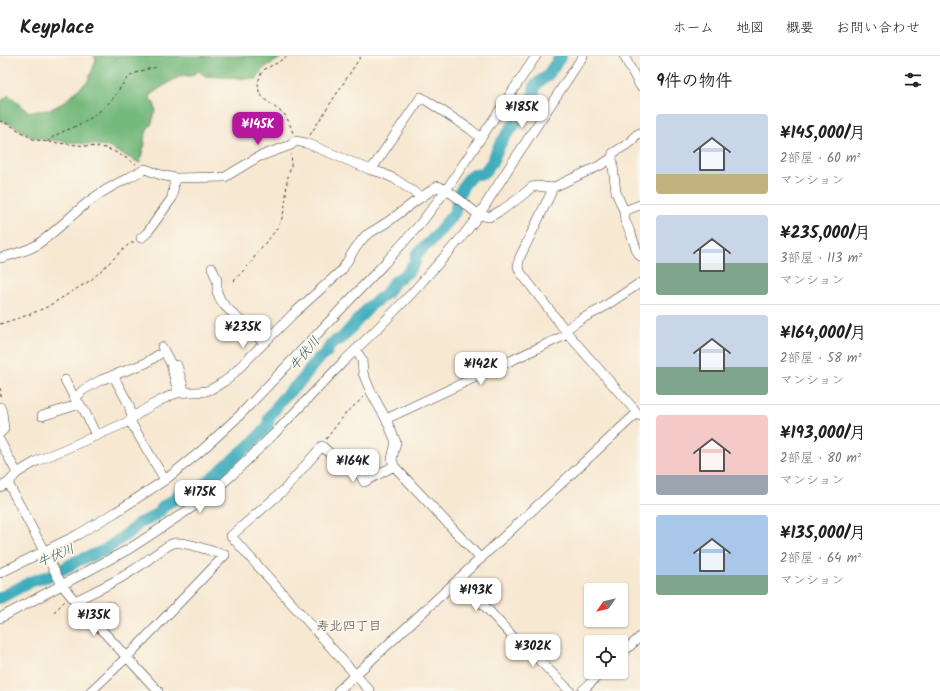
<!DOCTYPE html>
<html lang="ja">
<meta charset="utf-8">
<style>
body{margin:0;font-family:Kalam,"Klee One",sans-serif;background:#f2f2f2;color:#202124;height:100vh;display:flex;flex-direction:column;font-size:15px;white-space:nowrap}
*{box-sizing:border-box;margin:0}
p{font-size:13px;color:#757577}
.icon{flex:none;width:22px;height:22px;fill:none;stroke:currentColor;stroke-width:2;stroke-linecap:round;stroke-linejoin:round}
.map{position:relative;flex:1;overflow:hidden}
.side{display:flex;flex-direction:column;background:#fff;width:300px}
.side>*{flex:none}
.needle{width:26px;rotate:236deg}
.fabs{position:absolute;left:584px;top:527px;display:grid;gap:8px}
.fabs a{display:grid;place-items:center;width:44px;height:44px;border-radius:4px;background:#fff;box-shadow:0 1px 3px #0004;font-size:20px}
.price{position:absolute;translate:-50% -34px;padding:0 9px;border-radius:8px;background:#fff;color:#222;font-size:13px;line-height:26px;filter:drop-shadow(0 1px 2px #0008)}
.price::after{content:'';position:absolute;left:50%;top:24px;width:12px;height:9px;margin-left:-6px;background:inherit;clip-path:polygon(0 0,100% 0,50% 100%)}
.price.selected{background:#b5179e;color:#fff}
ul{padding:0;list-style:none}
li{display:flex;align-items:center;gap:12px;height:100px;padding:0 16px}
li+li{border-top:1px solid #e0e0e0}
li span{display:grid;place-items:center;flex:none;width:112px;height:80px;border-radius:4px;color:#555}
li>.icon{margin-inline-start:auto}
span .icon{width:48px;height:48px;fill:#fffc;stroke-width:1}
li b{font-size:17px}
h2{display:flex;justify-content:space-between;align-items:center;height:48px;padding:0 16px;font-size:17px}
header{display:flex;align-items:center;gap:24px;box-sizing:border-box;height:56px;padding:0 20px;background:#fff;border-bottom:1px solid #e0e0e0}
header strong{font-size:19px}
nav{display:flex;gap:22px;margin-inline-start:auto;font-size:14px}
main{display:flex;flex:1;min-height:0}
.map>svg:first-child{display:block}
.forest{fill:#76b97d;stroke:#496a4c}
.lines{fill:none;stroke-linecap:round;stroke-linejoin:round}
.river{stroke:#3fadbd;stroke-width:12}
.minor-casing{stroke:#3d3b37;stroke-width:10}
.path{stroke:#3d3b37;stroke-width:1;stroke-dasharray:3 3;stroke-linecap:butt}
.minor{stroke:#fff;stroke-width:9}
.labels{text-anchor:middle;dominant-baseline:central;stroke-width:4;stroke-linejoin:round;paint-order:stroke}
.water-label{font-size:13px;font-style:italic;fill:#2c5d64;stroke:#fbf7ec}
.neighbourhood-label{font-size:13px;fill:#5d4b50;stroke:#fbf7ec}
</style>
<header>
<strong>Keyplace</strong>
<nav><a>ホーム</a><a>地図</a><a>概要</a><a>お問い合わせ</a></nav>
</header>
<main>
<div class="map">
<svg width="640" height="635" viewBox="0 0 640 635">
<rect width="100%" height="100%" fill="#fbf7ec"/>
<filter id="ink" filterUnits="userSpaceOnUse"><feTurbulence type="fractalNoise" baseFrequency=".025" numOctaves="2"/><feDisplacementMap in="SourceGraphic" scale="8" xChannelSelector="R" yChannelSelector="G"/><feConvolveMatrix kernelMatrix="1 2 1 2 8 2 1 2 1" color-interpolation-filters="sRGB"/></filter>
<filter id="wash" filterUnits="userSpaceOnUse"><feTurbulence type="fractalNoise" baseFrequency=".012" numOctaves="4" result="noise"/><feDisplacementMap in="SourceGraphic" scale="16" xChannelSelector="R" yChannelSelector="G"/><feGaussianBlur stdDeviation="0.9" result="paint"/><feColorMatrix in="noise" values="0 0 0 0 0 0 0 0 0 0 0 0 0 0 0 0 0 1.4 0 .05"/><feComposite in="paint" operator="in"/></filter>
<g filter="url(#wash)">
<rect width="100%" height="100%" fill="#f7e8d2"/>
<!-- forest -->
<path class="forest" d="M94 0H284C274 7 261 10 257 23L205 20 199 15 190 20 182 19 160 32 150 39 151 45 154 47 156 54 151 69 148 72 144 83 145 89 143 93 140 107 106 90 50 84 32 81 13 69 0 64V46L9 39 29 56 49 54 63 47 88 25 96 4Z"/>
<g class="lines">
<!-- river -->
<path class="river" d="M0 542 32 525 52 519 77 505 105 494 132 474 139 467 149 463 159 456 165 449 173 444 179 438 183 436 196 435 253 386 268 370 269 362 282 343 303 323 312 310 318 303 326 297 331 288 335 285 341 283 371 249 386 238 393 227 408 216 415 206 416 199 423 192 430 186 455 156 459 138 465 127 473 118H483L492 106 499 90 509 75 515 68 523 54 530 45 534 37 535 29 547 20 561 0"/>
</g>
</g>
<g filter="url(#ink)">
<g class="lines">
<defs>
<path id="minor" d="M624 0 640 30
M640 77 636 79 631 86 613 97 612 102 616 136 624 155 625 165 631 178 637 195 640 200
M371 114 421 41 470 73 481 82
M552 132 551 137 519 203 518 211 521 217 568 278 640 360
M624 155 640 149
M141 182 147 177 172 142 175 122
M0 202C11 199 24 196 35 190 55 177 72 158 92 143 108 131 127 123 145 113L161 119 175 122 225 121 258 101 291 89 295 85 306 87 371 114 382 117 395 123 421 141
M212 212 217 224V236L220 243 224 249 264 287
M565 274 581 263 599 254 640 227
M162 291 171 308 178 337
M356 294 362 304 363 317 371 336 386 363 396 386 392 403 394 410 481 503
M177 309 185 337
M113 319 129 349 132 362
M65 324 74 341 84 354 96 379
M75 343 83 334 101 324 146 307 158 299
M0 351 2 356 4 373 0 377
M42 360 80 348
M386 363 568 278
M130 365 165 424
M0 385 17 417
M8 427 62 529 75 545 158 635
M0 431 8 427 17 417 37 405 130 365C137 356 167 340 178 337 187 335 197 337 206 335 214 333 221 327 228 323L293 258 342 214 354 194 365 180 389 165 417 144 438 130 451 137 479 159 489 161 502 154 519 142 532 131 537 130 552 132 601 109 612 102
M0 517 77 479 116 456 165 424 201 395 238 361 385 207 421 167 446 134 536 0
M459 522 514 582 526 591 570 635
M75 545C95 535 116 526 135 513 145 507 164 490 174 487 185 485 213 496 225 499L127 601 91 635
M0 562 129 493 149 480 194 450 212 437 232 419 274 378 344 305 379 271 412 237 461 182 479 159 510 110 583 0
M93 565 110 550 112 552 96 568
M621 598 640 581
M338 635 637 357
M370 635 231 480 284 434 322 390 341 408 352 403 364 426 394 410
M582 635 602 616"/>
</defs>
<!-- minor casing -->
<use href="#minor" class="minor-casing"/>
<!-- path -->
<path class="path" d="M287 0 277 7 265 13 261 18 258 26 259 36 264 43 285 59 289 66 293 77
M0 65 10 69 33 83 48 86 106 92 117 97 136 108
M310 79 361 0
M47 86C59 74 75 73 88 64 97 57 107 50 114 41 119 35 122 27 129 21 137 15 148 13 158 11
M234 225C239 219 245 213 251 207 253 204 255 200 257 197 266 185 277 176 282 162 286 150 286 137 287 125 289 116 293 108 291 98
M0 268 28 259 47 251 91 224 128 189 134 186
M0 332 1 336 0 340
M326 383 346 357 364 341
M54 556 65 545"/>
<!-- minor -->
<use href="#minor" class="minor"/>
</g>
</g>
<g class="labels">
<!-- water labels -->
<g class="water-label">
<text transform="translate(305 298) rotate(-50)">牛伏川</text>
<text transform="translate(56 500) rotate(-23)">牛伏川</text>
</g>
<!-- neighbourhood labels -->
<g class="neighbourhood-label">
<text x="349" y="570">寿北四丁目</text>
</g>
</g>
</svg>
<div class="fabs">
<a><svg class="needle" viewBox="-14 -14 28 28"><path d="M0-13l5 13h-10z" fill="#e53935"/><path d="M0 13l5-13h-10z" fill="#757577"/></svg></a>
<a><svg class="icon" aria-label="locate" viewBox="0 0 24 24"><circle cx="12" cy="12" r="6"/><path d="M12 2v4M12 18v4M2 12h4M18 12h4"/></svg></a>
</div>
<b class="price" style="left:522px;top:73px">¥185K</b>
<b class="price selected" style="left:258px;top:90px">¥145K</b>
<b class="price" style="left:243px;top:293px">¥235K</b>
<b class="price" style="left:481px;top:330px">¥142K</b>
<b class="price" style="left:353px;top:427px">¥164K</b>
<b class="price" style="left:200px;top:458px">¥175K</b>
<b class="price" style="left:476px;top:556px">¥193K</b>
<b class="price" style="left:94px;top:581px">¥135K</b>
<b class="price" style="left:533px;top:612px">¥302K</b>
</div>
<section class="side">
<h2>9件の物件<svg class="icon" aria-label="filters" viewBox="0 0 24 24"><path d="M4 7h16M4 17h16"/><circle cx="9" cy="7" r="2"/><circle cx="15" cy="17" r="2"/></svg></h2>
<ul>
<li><span style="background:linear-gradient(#c9d6e8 75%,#c2b280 0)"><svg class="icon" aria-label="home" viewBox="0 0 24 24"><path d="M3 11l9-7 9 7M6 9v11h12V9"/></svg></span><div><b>¥145,000/月</b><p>2部屋 · 60 m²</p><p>マンション</p></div></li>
<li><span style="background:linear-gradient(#c9d6e8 60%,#7fa58c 0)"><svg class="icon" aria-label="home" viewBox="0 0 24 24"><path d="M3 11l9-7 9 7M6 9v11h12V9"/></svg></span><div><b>¥235,000/月</b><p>3部屋 · 113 m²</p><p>マンション</p></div></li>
<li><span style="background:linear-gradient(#c9d6e8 65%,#7fa58c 0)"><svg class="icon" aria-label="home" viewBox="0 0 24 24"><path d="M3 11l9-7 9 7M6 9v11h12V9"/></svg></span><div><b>¥164,000/月</b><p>2部屋 · 58 m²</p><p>マンション</p></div></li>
<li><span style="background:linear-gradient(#f6c9c9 75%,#9aa5b1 0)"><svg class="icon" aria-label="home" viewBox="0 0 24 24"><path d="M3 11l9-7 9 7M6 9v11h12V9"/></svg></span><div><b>¥193,000/月</b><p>2部屋 · 80 m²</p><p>マンション</p></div></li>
<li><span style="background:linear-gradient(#a9c7e8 75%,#7fa58c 0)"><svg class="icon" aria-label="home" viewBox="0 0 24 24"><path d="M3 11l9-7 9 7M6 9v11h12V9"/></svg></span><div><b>¥135,000/月</b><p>2部屋 · 64 m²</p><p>マンション</p></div></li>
</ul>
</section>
</main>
